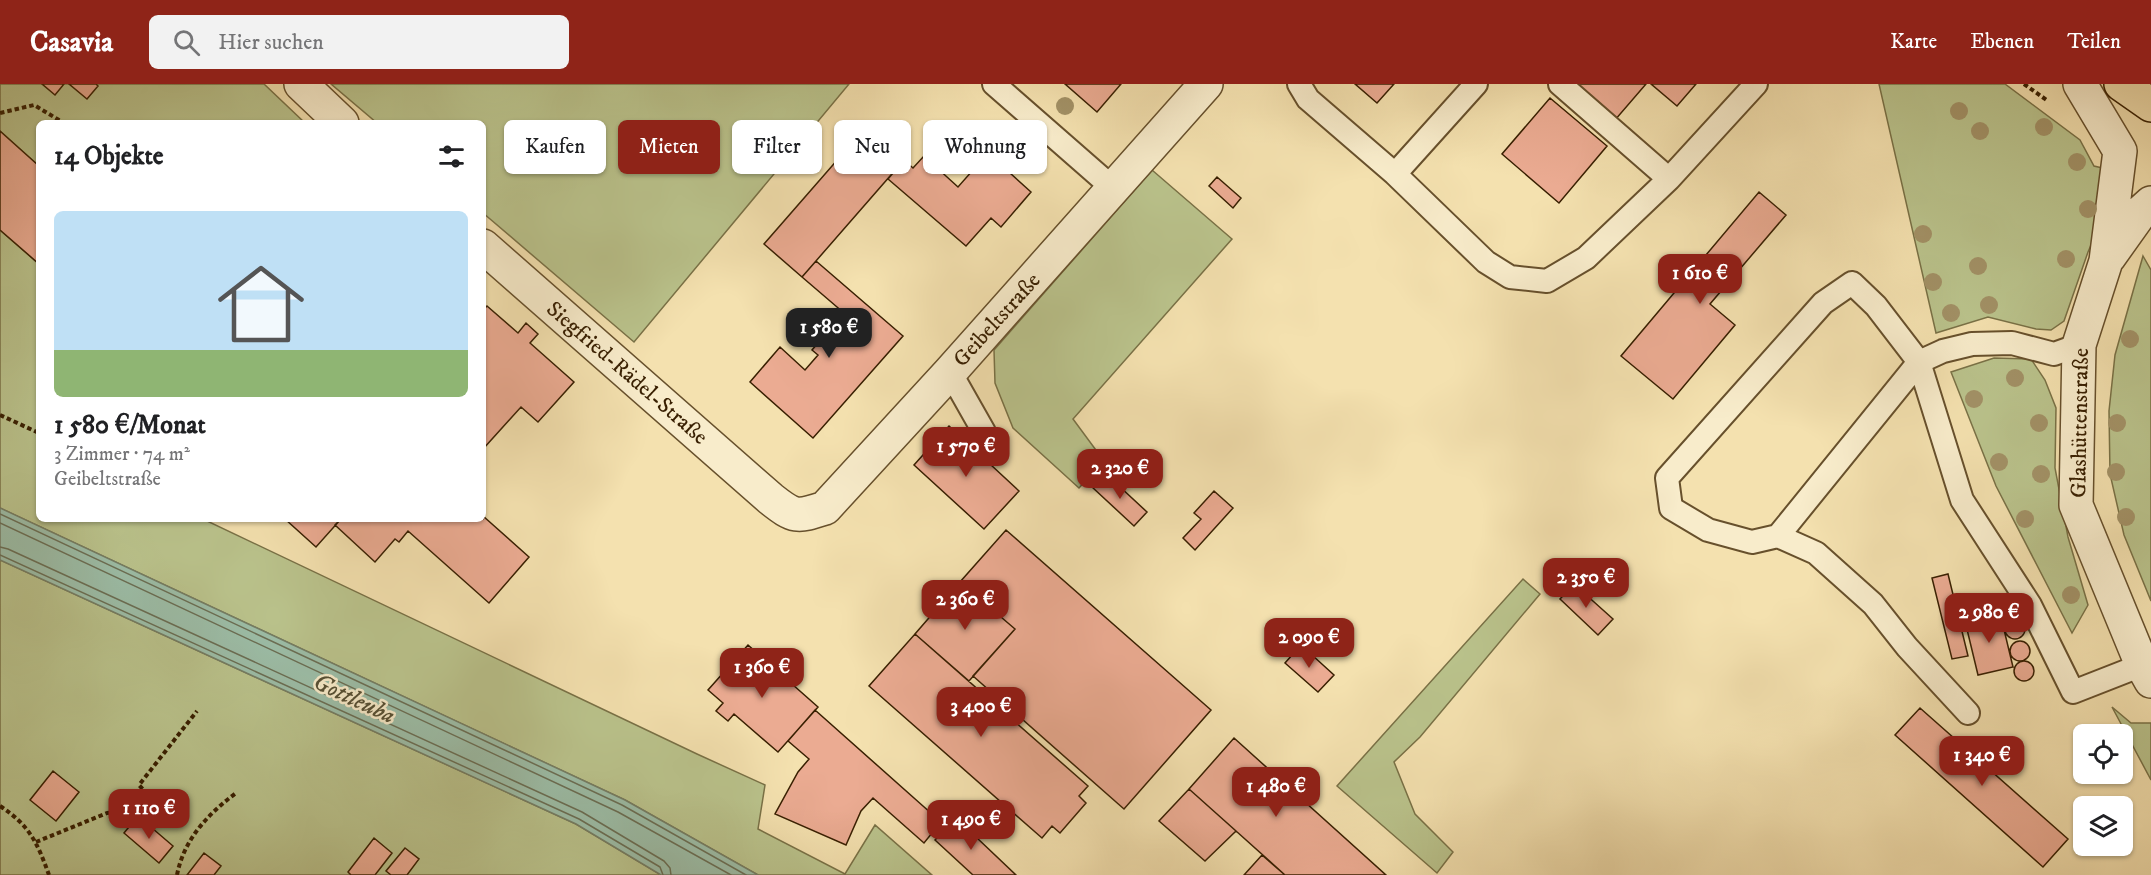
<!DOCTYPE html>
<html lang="de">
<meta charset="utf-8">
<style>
body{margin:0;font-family:"IM FELL DW Pica",serif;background:#f2f2f2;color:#202124;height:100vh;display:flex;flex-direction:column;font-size:22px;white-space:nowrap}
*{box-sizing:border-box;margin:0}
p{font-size:20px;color:#757577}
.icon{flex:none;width:33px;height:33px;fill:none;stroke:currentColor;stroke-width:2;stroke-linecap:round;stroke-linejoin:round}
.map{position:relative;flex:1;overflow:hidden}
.details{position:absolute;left:36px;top:36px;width:450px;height:402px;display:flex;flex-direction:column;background:#fff;border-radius:9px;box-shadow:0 2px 4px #0004}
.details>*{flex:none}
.banner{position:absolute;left:504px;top:36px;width:570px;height:54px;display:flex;gap:12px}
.fabs{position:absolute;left:2073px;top:640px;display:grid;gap:12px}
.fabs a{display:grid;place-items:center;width:60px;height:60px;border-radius:9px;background:#fff;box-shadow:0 2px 4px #0004;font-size:30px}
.price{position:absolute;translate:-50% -51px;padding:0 14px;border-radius:12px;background:#8f2418;color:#fff;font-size:20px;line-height:39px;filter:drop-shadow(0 2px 3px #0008)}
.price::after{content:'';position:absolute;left:50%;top:36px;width:18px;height:14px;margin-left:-9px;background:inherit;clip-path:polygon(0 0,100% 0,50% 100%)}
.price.current{background:#222;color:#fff}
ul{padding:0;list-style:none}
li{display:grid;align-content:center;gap:12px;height:318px;padding:0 18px}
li+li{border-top:2px solid #e0e0e0}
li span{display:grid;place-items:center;height:186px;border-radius:9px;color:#555}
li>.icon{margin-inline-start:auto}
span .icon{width:108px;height:108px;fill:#fffc;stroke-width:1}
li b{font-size:26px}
h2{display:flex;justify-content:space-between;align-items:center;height:72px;padding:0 18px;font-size:26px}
.chip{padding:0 21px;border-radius:9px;background:#fff;box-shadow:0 2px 4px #0004;font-size:21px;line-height:54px}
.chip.current{background:#8f2418;color:#fff}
header{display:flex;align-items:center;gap:36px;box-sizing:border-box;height:84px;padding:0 30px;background:#8f2418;color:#fff}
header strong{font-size:28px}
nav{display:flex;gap:33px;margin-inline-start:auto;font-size:21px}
.search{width:420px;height:54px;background:#f2f2f2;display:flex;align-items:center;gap:15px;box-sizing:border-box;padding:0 21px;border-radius:9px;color:#757577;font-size:22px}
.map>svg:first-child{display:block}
.green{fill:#bac38c;stroke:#797146;stroke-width:1.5}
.water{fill:#9cbea8;stroke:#747e65;stroke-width:1.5}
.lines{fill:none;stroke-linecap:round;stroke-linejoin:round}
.shore{stroke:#6a6e54;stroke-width:1.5}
.building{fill:#ebab92;stroke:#381f01;stroke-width:1.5}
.service-casing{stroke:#67502c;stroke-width:26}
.minor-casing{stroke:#67502c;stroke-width:36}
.tertiary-casing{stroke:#67502c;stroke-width:36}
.primary-casing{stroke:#381f01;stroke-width:36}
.path{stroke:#381f01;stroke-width:4;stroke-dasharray:4.5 3;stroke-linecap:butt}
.service{stroke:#f8eccb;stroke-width:22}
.minor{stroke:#f8eccb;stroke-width:33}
.tertiary{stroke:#f8eccb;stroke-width:33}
.primary{stroke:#f4e1af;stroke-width:33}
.tree{fill:#a29166}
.labels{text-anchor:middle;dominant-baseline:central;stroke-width:5;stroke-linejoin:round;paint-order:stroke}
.street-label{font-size:22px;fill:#381f01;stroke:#f8eccb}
.water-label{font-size:24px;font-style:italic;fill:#564f33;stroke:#f8eccb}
</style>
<header>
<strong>Casavia</strong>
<div class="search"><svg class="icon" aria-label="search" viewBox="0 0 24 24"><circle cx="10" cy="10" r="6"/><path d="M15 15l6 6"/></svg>Hier suchen</div>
<nav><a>Karte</a><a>Ebenen</a><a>Teilen</a></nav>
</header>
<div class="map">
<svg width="2151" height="791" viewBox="0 0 2151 791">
<rect width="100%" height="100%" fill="#f4e1af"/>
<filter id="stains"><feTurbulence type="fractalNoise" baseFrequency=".00333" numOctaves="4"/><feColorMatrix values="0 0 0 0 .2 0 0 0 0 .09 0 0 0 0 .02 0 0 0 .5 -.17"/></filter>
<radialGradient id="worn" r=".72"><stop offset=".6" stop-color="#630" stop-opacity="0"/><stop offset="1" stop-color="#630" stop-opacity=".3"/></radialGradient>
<!-- green -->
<path class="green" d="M0 0H264L305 39H39V82L0 47Z
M331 0H849L634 258 483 129V39H377Z
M1879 0H2005L2080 56 2094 82 2107 85V125L2088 168 2064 237 2051 246 2036 245 1988 233 1936 249Z
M1152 86 1232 155 1073 335 1104 377 1079 404 1013 344 995 299 994 266Z
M0 146 39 180V435H203L697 670 765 701 758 745 845 790 875 741 932 791H758L625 716 0 424Z
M2143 172 2151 186V517L2124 451 2110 390 2109 327 2115 271Z
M1994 274 2031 275 2045 296 2056 324 2055 384 2068 453 2088 521 2072 549 1996 402 1951 288Z
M0 476 576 740 661 791H0Z
M1523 495 1540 510 1420 653 1394 678 1415 730 1453 768 1437 789 1337 702Z
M2112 623 2131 639H2151V696Z"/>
<!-- water -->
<path class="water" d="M0 424 625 716 758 791H661L576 740 0 476Z"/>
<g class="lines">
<!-- shore -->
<path class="shore" d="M0 430 622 721 746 791
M0 439 618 728 731 791
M0 463 8 465 582 728 664 777 670 784 671 791
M0 471 579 735 660 783 663 791"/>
</g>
<!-- building -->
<path class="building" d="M42 0H64L55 11Z
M69 0H96L98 2 87 15Z
M1065 0H1121L1097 28Z
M1355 0H1394L1377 19Z
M1573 0H1646L1615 36Z
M1651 0H1696L1677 22Z
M1550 14 1607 62 1559 119 1502 70Z
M866 43 904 76 802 193 764 160Z
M0 47 39 82V180L0 146Z
M988 69 1031 108 1001 143 991 134 966 162 888 95 904 76 913 84 924 72 958 103Z
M1217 93 1241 114 1233 124 1209 102Z
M1759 108 1786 131 1710 220 1735 241 1673 315 1621 272Z
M816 177 903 252 813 354 750 298 780 263 805 286 818 271 812 266 844 229 802 193Z
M487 222 518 249 526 239 538 250 530 259 574 298 538 338 521 323 483 365V226Z
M949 342 1019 407 984 445 914 381Z
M1105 389 1147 428 1134 442 1092 403Z
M1214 407 1233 424 1195 466 1183 454 1201 435 1194 429Z
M483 432 529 473 489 519 408 447 399 458 395 455 375 478 335 441 341 435H483Z
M285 435H341L316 463Z
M1006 446 1211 626 1124 725 973 592 1015 545 960 498Z
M1948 490 1968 572 1952 575 1932 494Z
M960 498 1015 545 969 597 915 550Z
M1574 500 1613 535 1598 551 1560 515Z
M2001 523a9 9 0 1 1 18 0a9 9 0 1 1-18 0Z
M2000 529 2013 583 1978 591 1965 537Z
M2005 545a10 10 0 1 1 20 0a10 10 0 1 1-20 0Z
M915 550 1088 702 1079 712 1086 719 1060 749 1052 742 1042 754 869 602Z
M2010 567a10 10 0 1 1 20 0a10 10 0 1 1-20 0Z
M748 561 818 623 778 668 734 630 728 637 716 627 723 619 708 606Z
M1301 561 1334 591 1318 608 1285 579Z
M2014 587a10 10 0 1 1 20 0a10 10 0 1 1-20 0Z
M1920 624 2068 755 2043 783 1895 651Z
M815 626 941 738 924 759 873 714 861 727 846 761 775 730 798 688 809 675 788 657Z
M1234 654 1386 791H1285L1236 747 1189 705Z
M53 687 79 708 56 737 30 716Z
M1189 705 1236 747 1205 777 1159 737Z
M138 732 173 762 159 779 124 749Z
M956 734 1016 791H973L935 756Z
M374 754 392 769 375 791H351L348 788Z
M405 764 419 775 407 791H391L386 787Z
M204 769 221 782 214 791H187Z
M1262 771 1285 791H1244Z"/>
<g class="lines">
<defs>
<path id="service" d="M994 0 1114 105
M1299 0 1308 15 1395 90
M1476 0 1395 90 1486 178 1510 193 1547 197 1586 174 1669 95 1560 0
M1669 95 1756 0
M950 288 984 348
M1778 452 1919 278 1943 267 1972 260 2012 259 2054 270 2079 261
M1968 629 1907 563 1873 520 1816 469 1778 452 1752 458 1708 446 1671 424 1667 394 1823 219 1852 199 1876 222 1919 278 1962 416 2030 521 2073 608 2142 581"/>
<path id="minor" d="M301 0 342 39
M483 162 771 415C795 434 797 433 825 424L950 288 1206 0"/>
<path id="tertiary" d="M2080 0 2120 67 2106 177 2079 261 2076 421 2142 581 2151 597
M2109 173 2141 128 2151 119"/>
<path id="primary" d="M2121 0 2151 21"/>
</defs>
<!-- service casing -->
<use href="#service" class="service-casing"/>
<!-- minor casing -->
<use href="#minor" class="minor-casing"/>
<!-- tertiary casing -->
<use href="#tertiary" class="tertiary-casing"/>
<!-- primary casing -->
<use href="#primary" class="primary-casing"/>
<!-- path -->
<path class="path" d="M2024 0 2048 17
M0 29 34 21 64 39
M0 331 39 349
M0 722C30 742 37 758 49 791
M36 758 107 729 147 725 151 721 152 715 139 701 197 627
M177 791C184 755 208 730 236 709"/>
<!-- service -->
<use href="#service" class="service"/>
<!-- minor -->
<use href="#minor" class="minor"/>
<!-- tertiary -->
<use href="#tertiary" class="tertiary"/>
<!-- primary -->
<use href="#primary" class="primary"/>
</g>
<!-- trees -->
<g class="tree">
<circle cx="1065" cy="22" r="9"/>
<circle cx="1959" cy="27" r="9"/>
<circle cx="2044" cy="43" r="9"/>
<circle cx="1980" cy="47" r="9"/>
<circle cx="2077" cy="78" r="9"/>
<circle cx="2088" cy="125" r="9"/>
<circle cx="1923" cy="150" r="9"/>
<circle cx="2066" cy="175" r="9"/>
<circle cx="1978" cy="182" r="9"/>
<circle cx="1933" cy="198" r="9"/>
<circle cx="1989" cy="221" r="9"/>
<circle cx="1951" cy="229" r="9"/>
<circle cx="2130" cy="255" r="9"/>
<circle cx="2015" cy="294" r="9"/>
<circle cx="1974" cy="315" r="9"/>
<circle cx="2039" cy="339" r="9"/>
<circle cx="2117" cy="339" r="9"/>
<circle cx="1999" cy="378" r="9"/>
<circle cx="2116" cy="388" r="9"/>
<circle cx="2041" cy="390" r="9"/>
<circle cx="2126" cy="433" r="9"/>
<circle cx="2025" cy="435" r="9"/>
<circle cx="2071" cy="511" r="9"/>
</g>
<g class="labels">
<!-- street labels -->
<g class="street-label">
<text transform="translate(997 236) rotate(-48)">Geibeltstraße</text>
<text transform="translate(627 289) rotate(41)">Siegfried-Rädel-Straße</text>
<text transform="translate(2080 339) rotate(-89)">Glashüttenstraße</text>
</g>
<!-- water labels -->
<g class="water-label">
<text transform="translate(354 615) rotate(25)">Gottleuba</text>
</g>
</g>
<rect width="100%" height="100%" filter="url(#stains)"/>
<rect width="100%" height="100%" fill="url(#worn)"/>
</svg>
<div class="fabs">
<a><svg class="icon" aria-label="locate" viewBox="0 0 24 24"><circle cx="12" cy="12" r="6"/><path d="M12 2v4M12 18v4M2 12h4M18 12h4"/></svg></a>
<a><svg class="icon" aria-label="layers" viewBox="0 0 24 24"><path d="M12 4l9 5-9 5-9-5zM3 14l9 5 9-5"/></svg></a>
</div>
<b class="price" style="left:1700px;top:221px">1 610 €</b>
<b class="price current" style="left:829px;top:275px">1 580 €</b>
<b class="price" style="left:966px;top:394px">1 570 €</b>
<b class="price" style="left:1120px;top:416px">2 320 €</b>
<b class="price" style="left:1586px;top:525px">2 350 €</b>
<b class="price" style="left:965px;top:547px">2 360 €</b>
<b class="price" style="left:1989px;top:560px">2 980 €</b>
<b class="price" style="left:1309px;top:585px">2 090 €</b>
<b class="price" style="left:762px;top:615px">1 360 €</b>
<b class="price" style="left:981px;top:654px">3 400 €</b>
<b class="price" style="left:1982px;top:703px">1 340 €</b>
<b class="price" style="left:1276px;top:734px">1 480 €</b>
<b class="price" style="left:149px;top:756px">1 110 €</b>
<b class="price" style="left:971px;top:767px">1 490 €</b>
<div class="banner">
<a class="chip">Kaufen</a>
<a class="chip current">Mieten</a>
<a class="chip">Filter</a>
<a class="chip">Neu</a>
<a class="chip">Wohnung</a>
</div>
<section class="details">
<h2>14 Objekte<svg class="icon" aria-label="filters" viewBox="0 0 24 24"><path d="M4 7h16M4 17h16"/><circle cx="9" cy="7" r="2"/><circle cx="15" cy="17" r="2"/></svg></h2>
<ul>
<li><span style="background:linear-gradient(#bfe0f5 75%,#8fb573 0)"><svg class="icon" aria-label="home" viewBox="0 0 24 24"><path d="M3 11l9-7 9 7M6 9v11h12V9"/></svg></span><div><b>1 580 €/Monat</b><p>3 Zimmer · 74 m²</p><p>Geibeltstraße</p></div></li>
</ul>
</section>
</div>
